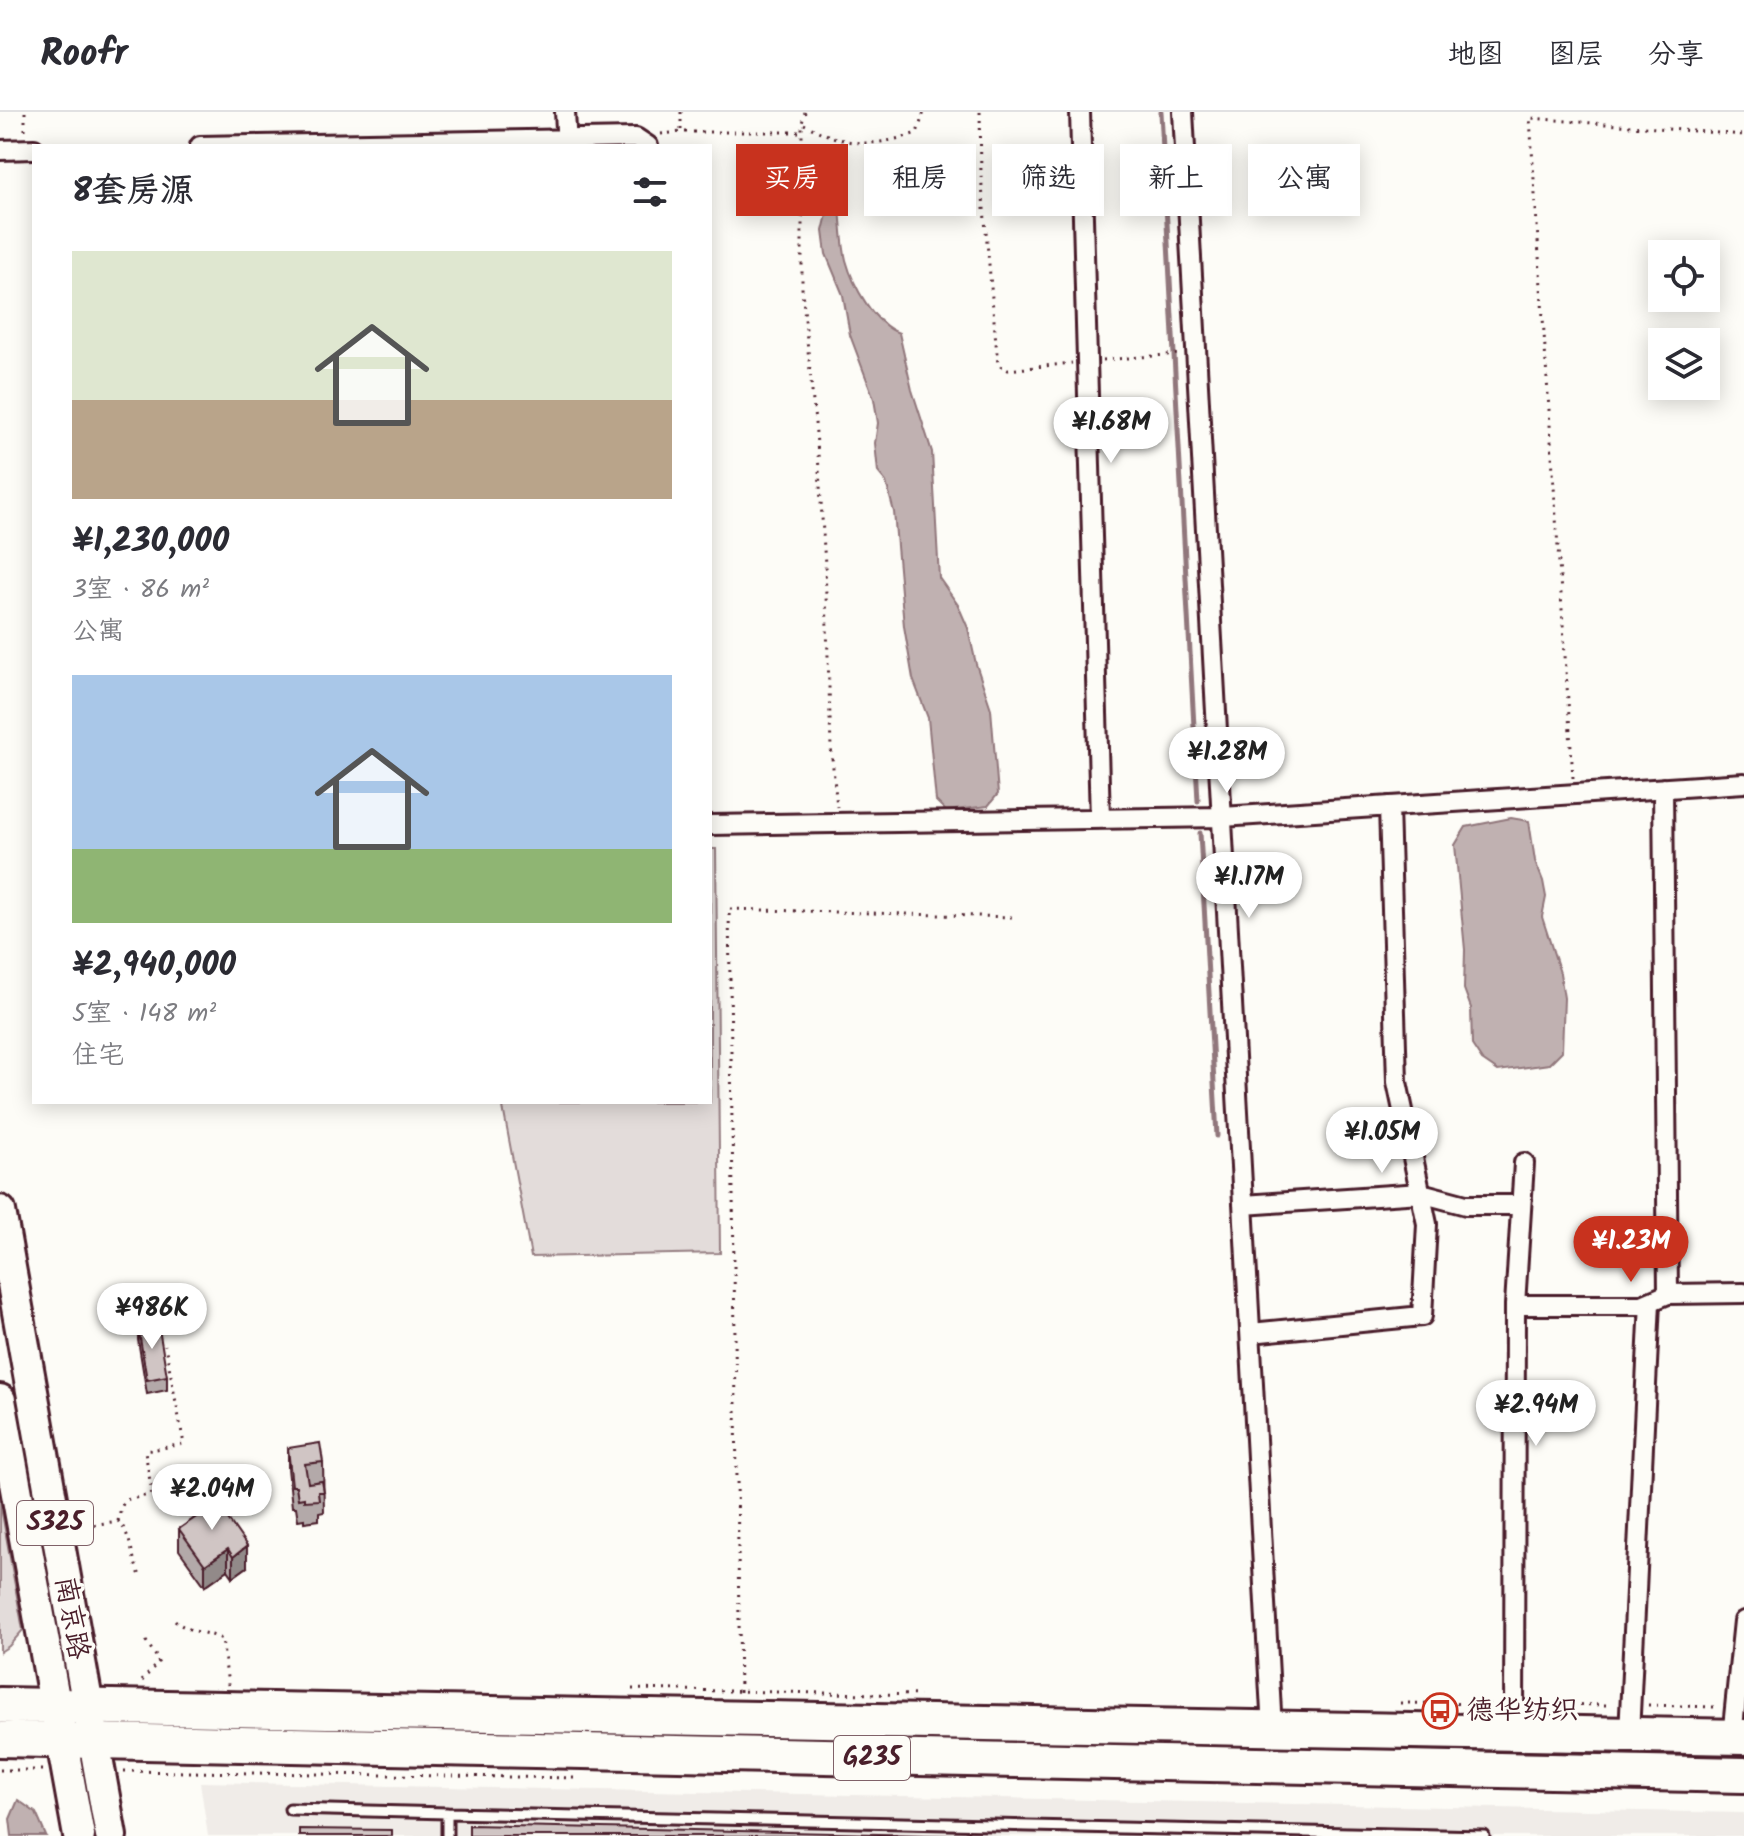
<!DOCTYPE html>
<html lang="zh">
<meta charset="utf-8">
<style>
body{margin:0;font-family:Kalam,"LXGW WenKai TC",sans-serif;background:#f7f7f7;color:#2b2b33;height:100vh;display:flex;flex-direction:column;font-size:30px;white-space:nowrap}
*{box-sizing:border-box;margin:0}
p{font-size:26px;color:#7c7c81}
.icon{flex:none;width:44px;height:44px;fill:none;stroke:currentColor;stroke-width:2;stroke-linecap:round;stroke-linejoin:round}
.map{position:relative;flex:1;overflow:hidden}
.panel{position:absolute;left:32px;top:32px;width:680px;height:960px;display:flex;flex-direction:column;background:#fff;border-radius:0px;box-shadow:0 4px 20px #0003}
.panel>*{flex:none}
.banner{position:absolute;left:736px;top:32px;width:760px;height:72px;display:flex;gap:16px}
.fabs{position:absolute;left:1648px;top:128px;display:grid;gap:16px}
.fabs a{display:grid;place-items:center;width:72px;height:72px;border-radius:0px;background:#fff;box-shadow:0 4px 20px #0003;font-size:40px}
.price{position:absolute;translate:-50% -68px;padding:0 18px;border-radius:28px;background:#fff;color:#222;font-size:26px;line-height:52px;filter:drop-shadow(0 2px 4px #0008)}
.price::after{content:'';position:absolute;left:50%;top:48px;width:24px;height:18px;margin-left:-12px;background:inherit;clip-path:polygon(0 0,100% 0,50% 100%)}
.price.selected{background:#c8321e;color:#fff}
ul{padding:0;list-style:none}
li{display:grid;align-content:center;gap:16px;height:424px;padding:0 40px}
li span{display:grid;place-items:center;height:248px;border-radius:0px;color:#555}
li>.icon{margin-inline-start:auto}
span .icon{width:144px;height:144px;fill:#fffc;stroke-width:1}
li b{font-size:34px}
h2{display:flex;justify-content:space-between;align-items:center;height:96px;padding:0 40px;font-size:34px}
.tag{padding:0 28px;border-radius:0px;background:#fff;box-shadow:0 4px 20px #0003;font-size:28px;line-height:72px}
.tag.selected{background:#c8321e;color:#fff}
header{display:flex;align-items:center;gap:48px;box-sizing:border-box;height:112px;padding:0 40px;background:#fff;border-bottom:2px solid #e1e1e2}
header strong{font-size:38px}
nav{display:flex;gap:44px;margin-inline-start:auto;font-size:28px}
.map>svg:first-child{display:block}
.built{fill:#f0ece8}
.green{fill:#e3dcda;stroke:#967e82;stroke-width:2}
.water{fill:#c0b1b1;stroke:#91777b;stroke-width:2}
.lines{fill:none;stroke-linecap:round;stroke-linejoin:round}
.stream{stroke:#91777b;stroke-width:5}
.lane-casing{stroke:#4a1f2b;stroke-width:15}
.street-casing{stroke:#4a1f2b;stroke-width:24}
.primary-casing{stroke:#4a1f2b;stroke-width:36}
.highway-casing{stroke:#4a1f2b;stroke-width:40}
.path{stroke:#4a1f2b;stroke-width:3;stroke-dasharray:2 6;stroke-linecap:butt}
.lane{stroke:#fdfcf7;stroke-width:9}
.street{stroke:#fdfcf7;stroke-width:18}
.primary{stroke:#fdfcf7;stroke-width:30}
.highway{stroke:#fdfcf7;stroke-width:34}
.wall{fill:#b3a9a9;stroke:#4a1f2b;stroke-width:2}
.shaded-wall{fill:#928a89;stroke:#4a1f2b;stroke-width:2}
.building{fill:#d0c5c4;stroke:#4a1f2b;stroke-width:2}
.labels{text-anchor:middle;dominant-baseline:central;stroke-width:7;stroke-linejoin:round;paint-order:stroke}
.shield{fill:#fdfcf7;stroke:#806168;stroke-width:2}
.shield-label{font-size:26px;font-weight:bold;fill:#4a1f2b}
.street-label{font-size:28px;fill:#4a1f2b;stroke:#fdfcf7}
.poi-label{font-size:28px;fill:#4a1f2b;stroke:#fdfcf7;text-anchor:start}
</style>
<header>
<strong>Roofr</strong>
<nav><a>地图</a><a>图层</a><a>分享</a></nav>
</header>
<div class="map">
<svg width="1744" height="1724" viewBox="0 0 1744 1724">
<rect width="100%" height="100%" fill="#fdfcf7"/>
<filter id="ink" filterUnits="userSpaceOnUse"><feTurbulence type="fractalNoise" baseFrequency=".0125" numOctaves="2"/><feDisplacementMap in="SourceGraphic" scale="16" xChannelSelector="R" yChannelSelector="G"/><feConvolveMatrix kernelMatrix="1 2 1 2 8 2 1 2 1" color-interpolation-filters="sRGB"/></filter>
<g filter="url(#ink)">
<!-- built -->
<path class="built" d="M200 1670 1744 1701V1724H208Z"/>
<!-- green -->
<path class="green" d="M710 737H716L720 1141 531 1145 502 990H710Z
M0 1390 23 1518 9 1534 0 1540Z"/>
<!-- water -->
<path class="water" d="M830 90 840 98C842 114 842 132 846 148 853 174 874 212 899 221L912 278 932 340 939 466 958 493 968 516 976 552 991 597 998 682 988 694 946 699 936 689 928 606 913 567 904 514 894 400 886 370 878 360 875 331 878 311 874 287 850 223 843 183 826 142 823 119Z
M1511 706 1529 709 1535 749 1543 769 1546 785 1542 805 1560 861 1564 886 1562 939 1549 952 1498 959 1482 948 1472 933 1471 896 1464 877 1465 838 1455 733 1466 715Z
M18 1688 36 1701 46 1724H12L10 1707Z"/>
<g class="lines">
<!-- stream -->
<path class="stream" d="M1161 0 1198 689
M1200 721 1217 1024"/>
<defs>
<path id="lane" d="M290 1697 447 1701
M447 1724V1701L1484 1724"/>
<path id="street" d="M565 0 567 34
M1080 0 1100 707
M1183 0 1272 1618
M200 34 636 26 648 34
M0 38 34 37
M1663 676 1668 1182
M710 713 1222 705 1744 671
M1243 1093 1421 1081 1466 1093H1521
M1515 1193H1642L1668 1182 1744 1181
M1251 1221 1422 1204 1427 1112 1397 970 1389 694
M1514 1620 1515 1193 1524 1051
M1629 1622 1650 1190
M1732 1625 1744 1509"/>
<path id="primary" d="M0 1099 111 1724
M0 1288 79 1724"/>
<path id="highway" d="M0 1593 1744 1625
M0 1627 1744 1663"/>
</defs>
<!-- lane casing -->
<use href="#lane" class="lane-casing"/>
<!-- street casing -->
<use href="#street" class="street-casing"/>
<!-- primary casing -->
<use href="#primary" class="primary-casing"/>
<!-- highway casing -->
<use href="#highway" class="highway-casing"/>
<!-- path -->
<path class="path" d="M25 0V20
M681 0V20H802
M805 0 802 11V176L818 342 825 453 831 636 837 695
M980 0 981 63 998 253 1008 258 1072 251
M804 12C847 35 871 36 917 21L924 0
M661 22 681 20
M1103 248 1179 242
M1573 666 1530 6 1744 23
M118 1409C124 1378 127 1392 152 1381L145 1339 184 1332 165 1233
M78 1415 118 1409C132 1423 131 1446 140 1463
M175 1508C187 1521 206 1519 222 1527L228 1573
M142 1569 159 1549 146 1529
M632 1577 920 1583
M740 1580 729 797 1012 805
M1400 1591 1496 1592
M1532 1592 1612 1593
M1648 1593 1716 1595
M0 1658H44
M124 1659 576 1666"/>
<!-- lane -->
<use href="#lane" class="lane"/>
<!-- street -->
<use href="#street" class="street"/>
<!-- primary -->
<use href="#primary" class="primary"/>
<!-- highway -->
<use href="#highway" class="highway"/>
</g>
<!-- wall -->
<path class="wall" d="M138 1214 167 1264V1278L147 1282 138 1228Z
M288 1336 323 1350 324 1400 319 1401V1408L304 1410V1407L298 1408 296 1395H292L288 1356Z
M195 1392 247 1455 233 1465 228 1458 205 1474 179 1438V1417L195 1406Z"/>
<!-- shaded-wall -->
<path class="shaded-wall" d="M247 1434V1455L233 1465V1445Z
M228 1437V1458L205 1474V1453Z"/>
<!-- building -->
<path class="building" d="M158 1211 167 1264 147 1268 138 1214Z
M320 1331 323 1350 305 1352 308 1371 322 1369 324 1380H318L319 1388 304 1389V1386L298 1387 296 1374H292L288 1336Z
M210 1381 247 1434 233 1445 228 1437 205 1453 179 1417 202 1401 195 1392Z
M469 1713 971 1724H469Z
M299 1717 392 1718V1724H299Z"/>
</g>
<!-- icons -->
<defs>
<symbol id="bus-ring" viewBox="-11 -11 22 22"><circle r="9.5" fill="#fdfcf7" stroke="#c8321e" stroke-width="1.5"/><path d="M-5-6H5V4H4V6H2V4H-2V6H-4V4H-5ZM-3.5-4V0h7V-4ZM-3.5 1.2v1.5H-2V1.2ZM2 1.2v1.5H3.5V1.2Z" fill="#c8321e"/></symbol>
</defs>
<g fill-rule="evenodd">
<use href="#bus-ring" x="1420" y="1579" width="40" height="40"/>
</g>
<g class="labels">
<!-- shield labels -->
<g class="shield">
<rect x="17" y="1389" width="76" height="44" rx="6"/>
<rect x="834" y="1624" width="76" height="44" rx="6"/>
</g>
<g class="shield-label">
<text x="55" y="1411">S325</text>
<text x="872" y="1646">G235</text>
</g>
<!-- street labels -->
<g class="street-label">
<text transform="translate(71 1506) rotate(80)">南京路</text>
</g>
<!-- poi labels -->
<g class="poi-label">
<text x="1466" y="1599">德华纺织</text>
</g>
</g>
</svg>
<div class="fabs">
<a><svg class="icon" aria-label="locate" viewBox="0 0 24 24"><circle cx="12" cy="12" r="6"/><path d="M12 2v4M12 18v4M2 12h4M18 12h4"/></svg></a>
<a><svg class="icon" aria-label="layers" viewBox="0 0 24 24"><path d="M12 4l9 5-9 5-9-5zM3 14l9 5 9-5"/></svg></a>
</div>
<b class="price" style="left:1111px;top:353px">¥1.68M</b>
<b class="price" style="left:1227px;top:683px">¥1.28M</b>
<b class="price" style="left:1249px;top:808px">¥1.17M</b>
<b class="price" style="left:1382px;top:1063px">¥1.05M</b>
<b class="price selected" style="left:1631px;top:1172px">¥1.23M</b>
<b class="price" style="left:152px;top:1239px">¥986K</b>
<b class="price" style="left:1536px;top:1336px">¥2.94M</b>
<b class="price" style="left:212px;top:1420px">¥2.04M</b>
<div class="banner">
<a class="tag selected">买房</a>
<a class="tag">租房</a>
<a class="tag">筛选</a>
<a class="tag">新上</a>
<a class="tag">公寓</a>
</div>
<section class="panel">
<h2>8套房源<svg class="icon" aria-label="filters" viewBox="0 0 24 24"><path d="M4 7h16M4 17h16"/><circle cx="9" cy="7" r="2"/><circle cx="15" cy="17" r="2"/></svg></h2>
<ul>
<li><span style="background:linear-gradient(#dfe7d0 60%,#b9a48a 0)"><svg class="icon" aria-label="home" viewBox="0 0 24 24"><path d="M3 11l9-7 9 7M6 9v11h12V9"/></svg></span><div><b>¥1,230,000</b><p>3室 · 86 m²</p><p>公寓</p></div></li>
<li><span style="background:linear-gradient(#a9c7e8 70%,#8fb573 0)"><svg class="icon" aria-label="home" viewBox="0 0 24 24"><path d="M3 11l9-7 9 7M6 9v11h12V9"/></svg></span><div><b>¥2,940,000</b><p>5室 · 148 m²</p><p>住宅</p></div></li>
</ul>
</section>
</div>
